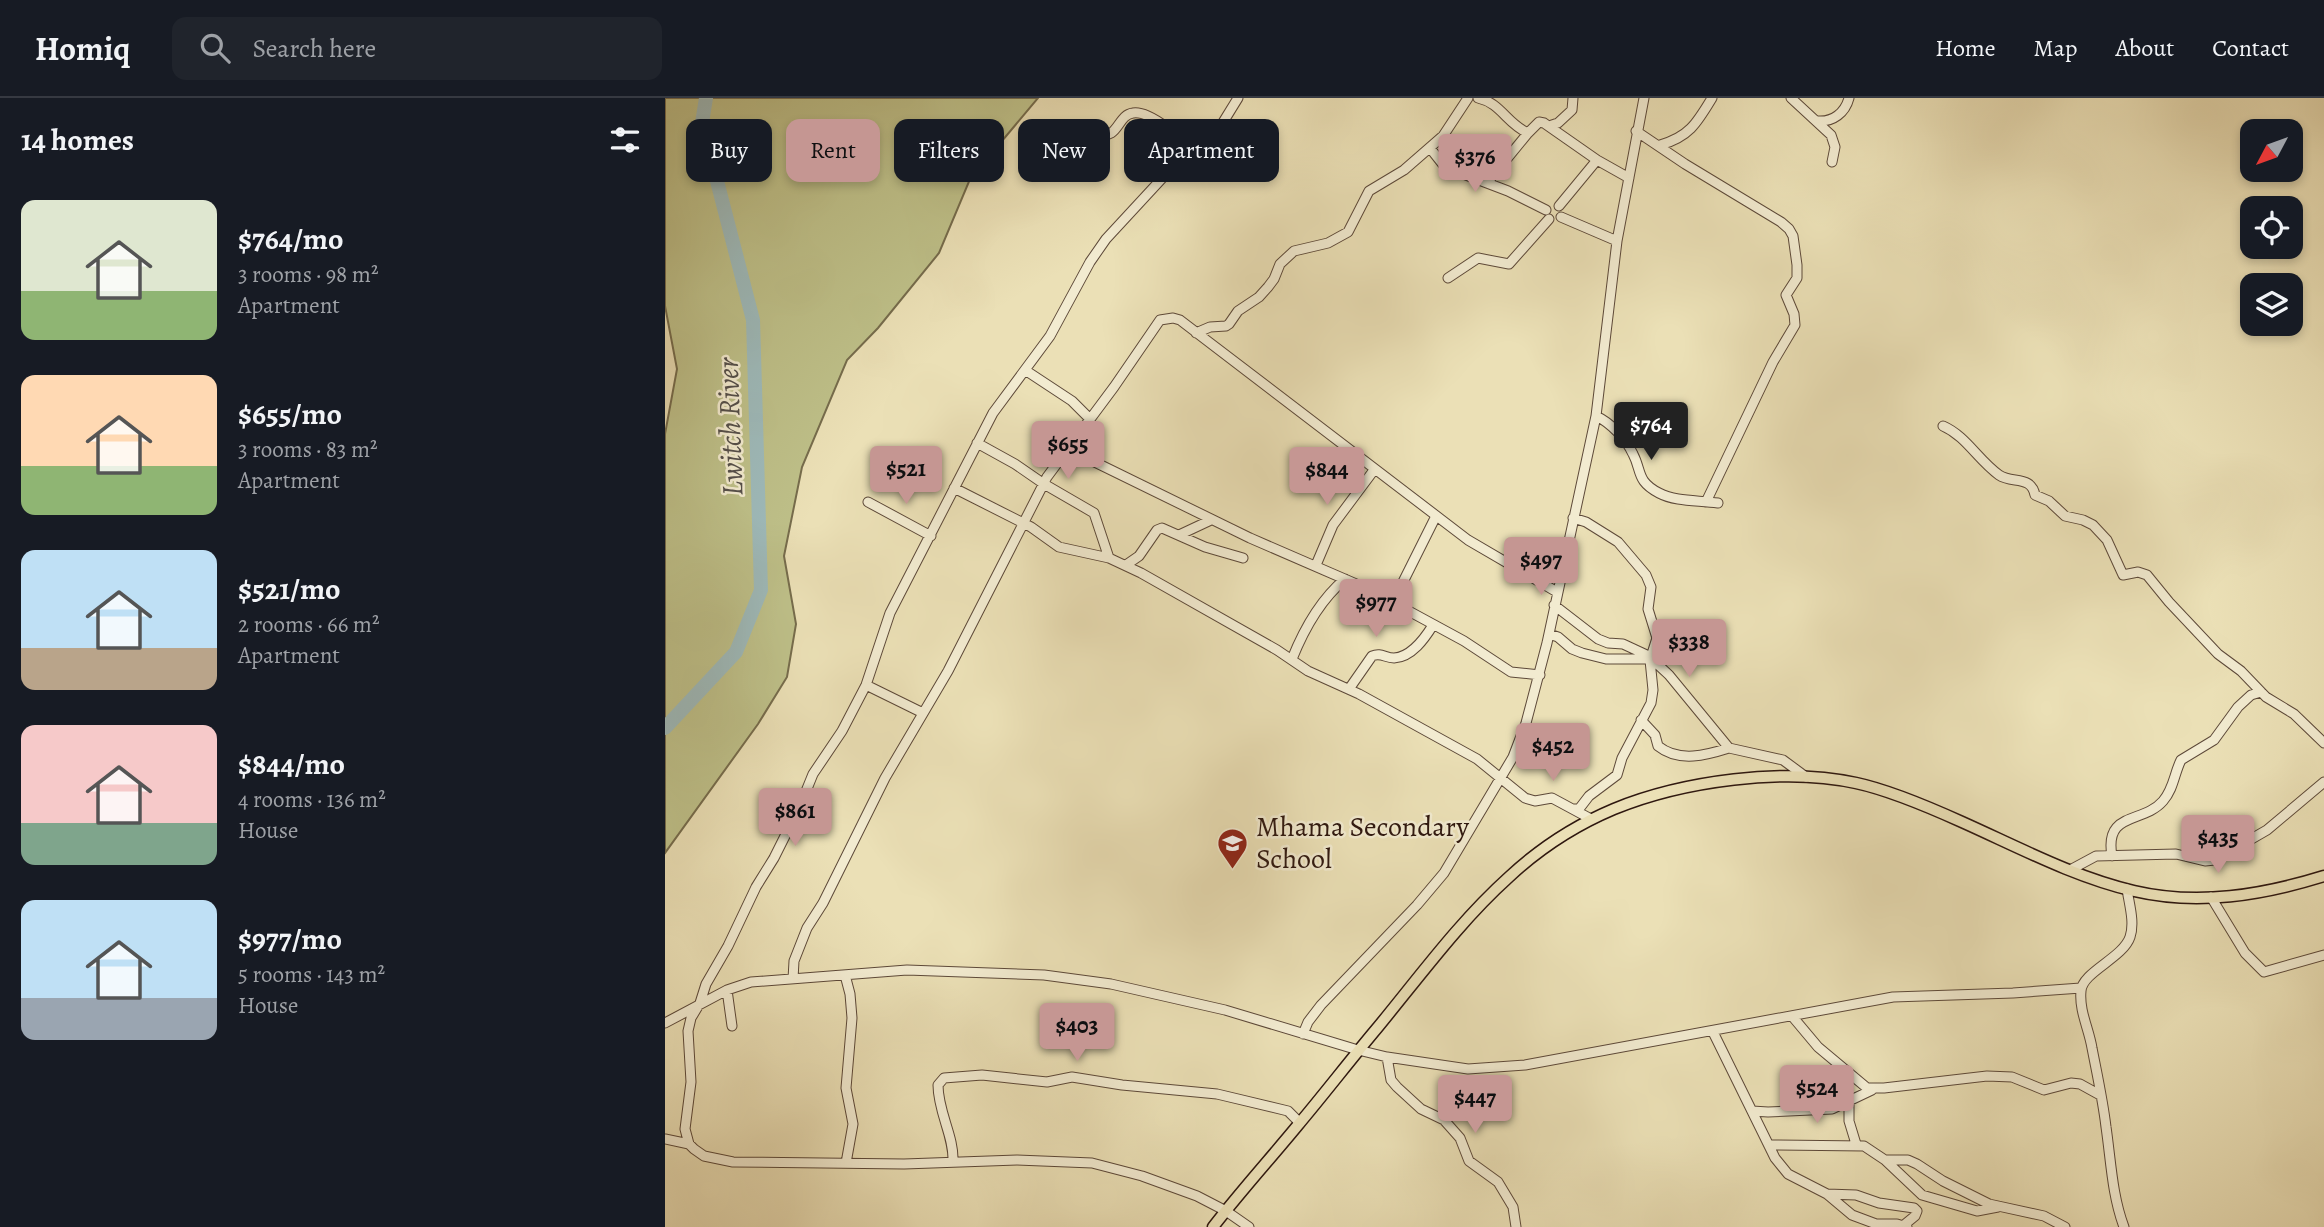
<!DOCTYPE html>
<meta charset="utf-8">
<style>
body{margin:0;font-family:Alegreya,serif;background:#20242c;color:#f1f3f6;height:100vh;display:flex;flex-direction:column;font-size:26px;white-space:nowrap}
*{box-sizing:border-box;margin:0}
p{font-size:23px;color:#9ea1a6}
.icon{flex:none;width:38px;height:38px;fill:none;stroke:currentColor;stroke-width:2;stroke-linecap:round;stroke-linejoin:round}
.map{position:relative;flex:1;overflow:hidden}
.sheet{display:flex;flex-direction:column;background:#171b24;width:665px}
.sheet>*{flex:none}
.banner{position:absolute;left:21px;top:21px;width:665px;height:63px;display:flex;gap:14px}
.needle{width:46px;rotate:229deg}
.tools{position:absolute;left:1575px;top:21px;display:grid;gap:14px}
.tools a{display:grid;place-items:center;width:63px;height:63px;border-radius:14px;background:#171b24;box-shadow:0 4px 10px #0003;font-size:35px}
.price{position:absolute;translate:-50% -60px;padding:0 16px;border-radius:7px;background:#c59692;color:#111;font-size:23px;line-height:46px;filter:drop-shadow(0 2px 4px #0008)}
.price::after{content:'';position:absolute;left:50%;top:42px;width:21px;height:16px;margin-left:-10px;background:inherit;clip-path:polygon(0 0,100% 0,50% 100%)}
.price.current{background:#222;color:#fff}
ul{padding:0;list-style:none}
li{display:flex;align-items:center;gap:21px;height:175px;padding:0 21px}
li span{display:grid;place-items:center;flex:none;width:196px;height:140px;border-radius:14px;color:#555}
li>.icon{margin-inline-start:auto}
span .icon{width:84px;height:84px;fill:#fffc;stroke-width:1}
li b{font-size:30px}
h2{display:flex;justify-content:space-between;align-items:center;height:84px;padding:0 21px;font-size:30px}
.pill{padding:0 24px;border-radius:14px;background:#171b24;box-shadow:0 4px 10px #0003;font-size:24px;line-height:63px}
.pill.current{background:#c59692;color:#111}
header{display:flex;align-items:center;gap:42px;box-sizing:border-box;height:98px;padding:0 35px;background:#171b24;border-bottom:2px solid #363941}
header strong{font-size:33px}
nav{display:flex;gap:38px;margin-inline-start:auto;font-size:24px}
.search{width:490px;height:63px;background:#20242c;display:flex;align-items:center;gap:18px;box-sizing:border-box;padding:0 24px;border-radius:14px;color:#9ea1a6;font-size:26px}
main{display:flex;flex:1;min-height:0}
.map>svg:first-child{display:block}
.green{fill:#bec089;stroke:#766c4c;stroke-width:2}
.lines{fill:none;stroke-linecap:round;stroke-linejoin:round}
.river{stroke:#9ebaba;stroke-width:14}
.minor-casing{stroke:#5d4939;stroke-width:11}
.major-casing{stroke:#2e170f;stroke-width:13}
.minor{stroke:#f2ebd0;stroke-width:9}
.major{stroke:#ebe0b6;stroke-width:10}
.labels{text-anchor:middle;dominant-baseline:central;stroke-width:5;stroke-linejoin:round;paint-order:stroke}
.poi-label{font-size:28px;fill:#2e170f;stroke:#f2ebd0;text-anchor:start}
.water-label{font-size:30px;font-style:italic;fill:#55504b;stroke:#f2ebd0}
</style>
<header>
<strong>Homiq</strong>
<div class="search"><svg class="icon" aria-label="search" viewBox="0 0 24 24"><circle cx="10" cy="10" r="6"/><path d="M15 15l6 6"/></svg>Search here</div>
<nav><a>Home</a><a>Map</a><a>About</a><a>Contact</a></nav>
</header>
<main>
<section class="sheet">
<h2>14 homes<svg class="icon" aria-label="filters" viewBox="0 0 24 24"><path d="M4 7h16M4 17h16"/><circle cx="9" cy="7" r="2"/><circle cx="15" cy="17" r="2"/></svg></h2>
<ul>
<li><span style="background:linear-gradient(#dfe7d0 65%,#8fb573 0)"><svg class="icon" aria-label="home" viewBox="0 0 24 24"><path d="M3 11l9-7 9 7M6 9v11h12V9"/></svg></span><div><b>$764/mo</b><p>3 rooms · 98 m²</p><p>Apartment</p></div></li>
<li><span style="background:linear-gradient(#ffd9b3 65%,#8fb573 0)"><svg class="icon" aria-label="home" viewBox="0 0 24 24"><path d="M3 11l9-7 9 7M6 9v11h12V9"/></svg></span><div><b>$655/mo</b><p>3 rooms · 83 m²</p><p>Apartment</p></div></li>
<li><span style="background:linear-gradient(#bfe0f5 70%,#b9a48a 0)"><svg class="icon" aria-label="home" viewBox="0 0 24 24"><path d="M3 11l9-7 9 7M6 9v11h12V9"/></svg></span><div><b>$521/mo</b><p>2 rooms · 66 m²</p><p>Apartment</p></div></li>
<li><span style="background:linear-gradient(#f6c9c9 70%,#7fa58c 0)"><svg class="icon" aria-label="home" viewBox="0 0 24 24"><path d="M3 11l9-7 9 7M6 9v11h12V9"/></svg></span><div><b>$844/mo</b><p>4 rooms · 136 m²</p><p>House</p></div></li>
<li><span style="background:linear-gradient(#bfe0f5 70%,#9aa5b1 0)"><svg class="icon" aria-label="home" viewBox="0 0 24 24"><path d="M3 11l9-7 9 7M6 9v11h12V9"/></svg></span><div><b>$977/mo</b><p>5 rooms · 143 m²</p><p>House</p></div></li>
</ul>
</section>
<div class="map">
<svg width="1659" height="1129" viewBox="0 0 1659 1129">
<rect width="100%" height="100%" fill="#ebe0b6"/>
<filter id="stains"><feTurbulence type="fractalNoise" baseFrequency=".00286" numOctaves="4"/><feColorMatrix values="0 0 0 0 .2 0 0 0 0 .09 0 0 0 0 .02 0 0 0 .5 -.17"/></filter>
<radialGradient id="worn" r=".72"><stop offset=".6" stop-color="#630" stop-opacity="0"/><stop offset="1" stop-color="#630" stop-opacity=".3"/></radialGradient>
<!-- green -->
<path class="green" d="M0 0H373L305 81 274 155 213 230 182 262 137 369 119 458 131 526 122 579 93 626 0 755V336L12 271 0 208Z"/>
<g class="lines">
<!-- river -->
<path class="river" d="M0 630 71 554 96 492 88 222 37 25 41 0"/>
<defs>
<path id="minor" d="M573 0 557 26 543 41 502 75 441 141 425 164 385 238 328 315 225 515 201 587 177 633 148 676 135 708 109 760 91 789 63 848 41 886 35 905 26 920 23 933 26 984 20 1031 24 1046 29 1051 39 1058 68 1064 239 1066 352 1062 427 1065 477 1078 532 1098 561 1113 584 1129
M813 0C836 5 842 26 863 35L874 24 879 25 932 62 964 80
M1126 0 1166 37 1170 49 1167 64
M1153 23C1168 24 1180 15 1184 0
M884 28 893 25 907 12 908 0
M971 33 1020 66 1116 124 1124 131 1128 138 1132 167V180L1121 197 1129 216 1130 227 1108 264 1041 404
M433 36C454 42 452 17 468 15 485 12 518 42 528 53
M995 47C1024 39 1032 25 1047 0
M765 50 780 69 843 93 881 112
M822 85 863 35
M894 108 932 62
M896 119 952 143
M783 180 813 160 844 166 884 121
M531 235 545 229 561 228 564 226 573 213 594 199 603 189 609 181 615 166 629 153 663 145 683 134 704 93 739 72 778 38 803 0
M360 272 407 303 425 321
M931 318C946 325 961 341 968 356 977 373 971 383 994 395 1011 404 1034 402 1053 405
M1278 328C1301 338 1313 362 1334 377 1347 386 1366 377 1370 397L1384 403 1400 418 1418 422 1428 427 1442 442 1458 477 1473 474 1482 477 1504 504 1553 556 1576 573 1601 599 1629 616 1659 645
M312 345 350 366 379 386 429 415 444 460
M401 350 585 440 705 492 799 543 846 574 875 577
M289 390 366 429 394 449 444 460 476 475 612 552 643 573 694 596 812 661 860 700 870 703 887 700 926 721
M203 404 266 438
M908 420 921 424 953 444 981 477 986 489 983 511 992 540 985 562 988 592 986 605 957 660 952 677 924 698 914 711H908
M514 437 546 422
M461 467 474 458 492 432 497 430 540 449 578 460
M651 467 668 427 709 372
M728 504 771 418
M889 507 933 541 943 545 958 546 986 559
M884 536 893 539 907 551 917 555 941 561H982L989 563 1004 577 1064 650 1118 662 1141 679
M627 561C639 531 655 502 680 481
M201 587 258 615
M684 591 707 558C716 554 720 560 729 560 747 559 760 540 768 527
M976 622 990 637 993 648C1014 665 1042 657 1064 650
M1447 758C1439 713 1478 726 1498 703 1509 690 1509 676 1516 662L1549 642 1573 609 1586 597 1596 594
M1405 772 1431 758 1511 756 1540 763 1550 762 1602 732 1659 684
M1546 799 1580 855 1599 874 1659 857
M180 877 185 896 187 920 181 990 188 1026 181 1065
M128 881 129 863 142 830 158 805 220 680 283 573 382 379 449 289 495 222 508 220 515 222 803 442 892 494
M62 892 67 928
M1127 918 1153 949 1202 990H1219L1322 978 1347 979 1379 992 1406 985 1415 986 1435 997
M0 925 62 892 86 884 242 872 379 877 446 886 560 912 693 952 722 959 803 971 860 967 1228 899 1348 895 1416 890
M1048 934 1110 1060 1123 1076 1162 1096 1187 1117 1211 1126H1232L1242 1129
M638 936 643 924 656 907 752 807 779 775 848 659 861 625 882 545 931 318 952 143 979 0
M722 959 726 982 732 989 756 1011 779 1022 795 1040 804 1063 833 1084 848 1109 851 1129
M1184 1002V1023L1191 1046
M1087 1013 1103 1014 1167 1011 1207 992
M0 1041 24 1046
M1104 1047 1199 1048 1220 1062H1243L1252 1066 1278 1083 1324 1106 1379 1118 1400 1129
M1220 1062 1257 1097 1312 1113 1333 1109
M288 1063C289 1038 273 1014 273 987L279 980 317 977 382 984 407 979 457 987 552 996 623 1013 635 1025
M1162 1096 1191 1097 1214 1105 1249 1110 1252 1113 1250 1118 1239 1127
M1459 1129C1447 1097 1446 1063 1441 1029 1438 1003 1432 976 1427 950 1424 931 1414 913 1416 893 1417 874 1458 860 1465 839 1470 824 1464 806 1462 791"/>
<path id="major" d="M548 1129C575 1094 605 1061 633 1027 660 995 686 961 713 929 755 878 795 823 844 779 874 751 911 727 949 711 1017 683 1120 669 1191 685 1224 692 1266 710 1297 724 1353 749 1409 779 1469 793 1533 808 1598 797 1659 778"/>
</defs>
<!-- minor casing -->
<use href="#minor" class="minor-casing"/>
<!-- major casing -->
<use href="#major" class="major-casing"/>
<!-- minor -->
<use href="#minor" class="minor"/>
<!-- major -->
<use href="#major" class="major"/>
</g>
<!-- icons -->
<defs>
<symbol id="school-pin" viewBox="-11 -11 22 30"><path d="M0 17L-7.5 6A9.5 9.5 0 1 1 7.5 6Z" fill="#8f2418" stroke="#f2ebd0"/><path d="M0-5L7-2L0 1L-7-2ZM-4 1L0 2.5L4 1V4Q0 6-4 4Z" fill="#fff"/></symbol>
</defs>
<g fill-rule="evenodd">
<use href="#school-pin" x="550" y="728" width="35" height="47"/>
</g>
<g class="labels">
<!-- poi labels -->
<g class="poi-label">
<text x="591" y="729">Mhama Secondary<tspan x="591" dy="32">School</tspan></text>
</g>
<!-- water labels -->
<g class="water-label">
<text transform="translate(65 329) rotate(-92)">Lwitch River</text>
</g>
</g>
<rect width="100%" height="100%" filter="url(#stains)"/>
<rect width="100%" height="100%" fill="url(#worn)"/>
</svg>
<div class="tools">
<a><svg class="needle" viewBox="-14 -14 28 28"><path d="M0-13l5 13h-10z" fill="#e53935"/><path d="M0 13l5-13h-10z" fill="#9ea1a6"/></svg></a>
<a><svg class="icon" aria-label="locate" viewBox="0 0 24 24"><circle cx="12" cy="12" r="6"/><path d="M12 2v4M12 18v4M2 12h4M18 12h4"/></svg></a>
<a><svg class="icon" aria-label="layers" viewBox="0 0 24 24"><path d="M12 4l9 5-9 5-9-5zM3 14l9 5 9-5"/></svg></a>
</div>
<b class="price" style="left:810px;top:96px">$376</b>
<b class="price current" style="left:986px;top:364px">$764</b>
<b class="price" style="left:403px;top:383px">$655</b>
<b class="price" style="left:241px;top:408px">$521</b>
<b class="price" style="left:662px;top:409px">$844</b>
<b class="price" style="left:876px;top:499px">$497</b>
<b class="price" style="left:711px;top:541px">$977</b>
<b class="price" style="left:1024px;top:581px">$338</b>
<b class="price" style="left:888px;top:685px">$452</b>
<b class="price" style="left:130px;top:750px">$861</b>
<b class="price" style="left:1553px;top:777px">$435</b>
<b class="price" style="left:412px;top:965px">$403</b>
<b class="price" style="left:1152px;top:1027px">$524</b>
<b class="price" style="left:810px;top:1037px">$447</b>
<div class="banner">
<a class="pill">Buy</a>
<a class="pill current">Rent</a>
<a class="pill">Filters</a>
<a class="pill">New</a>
<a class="pill">Apartment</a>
</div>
</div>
</main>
